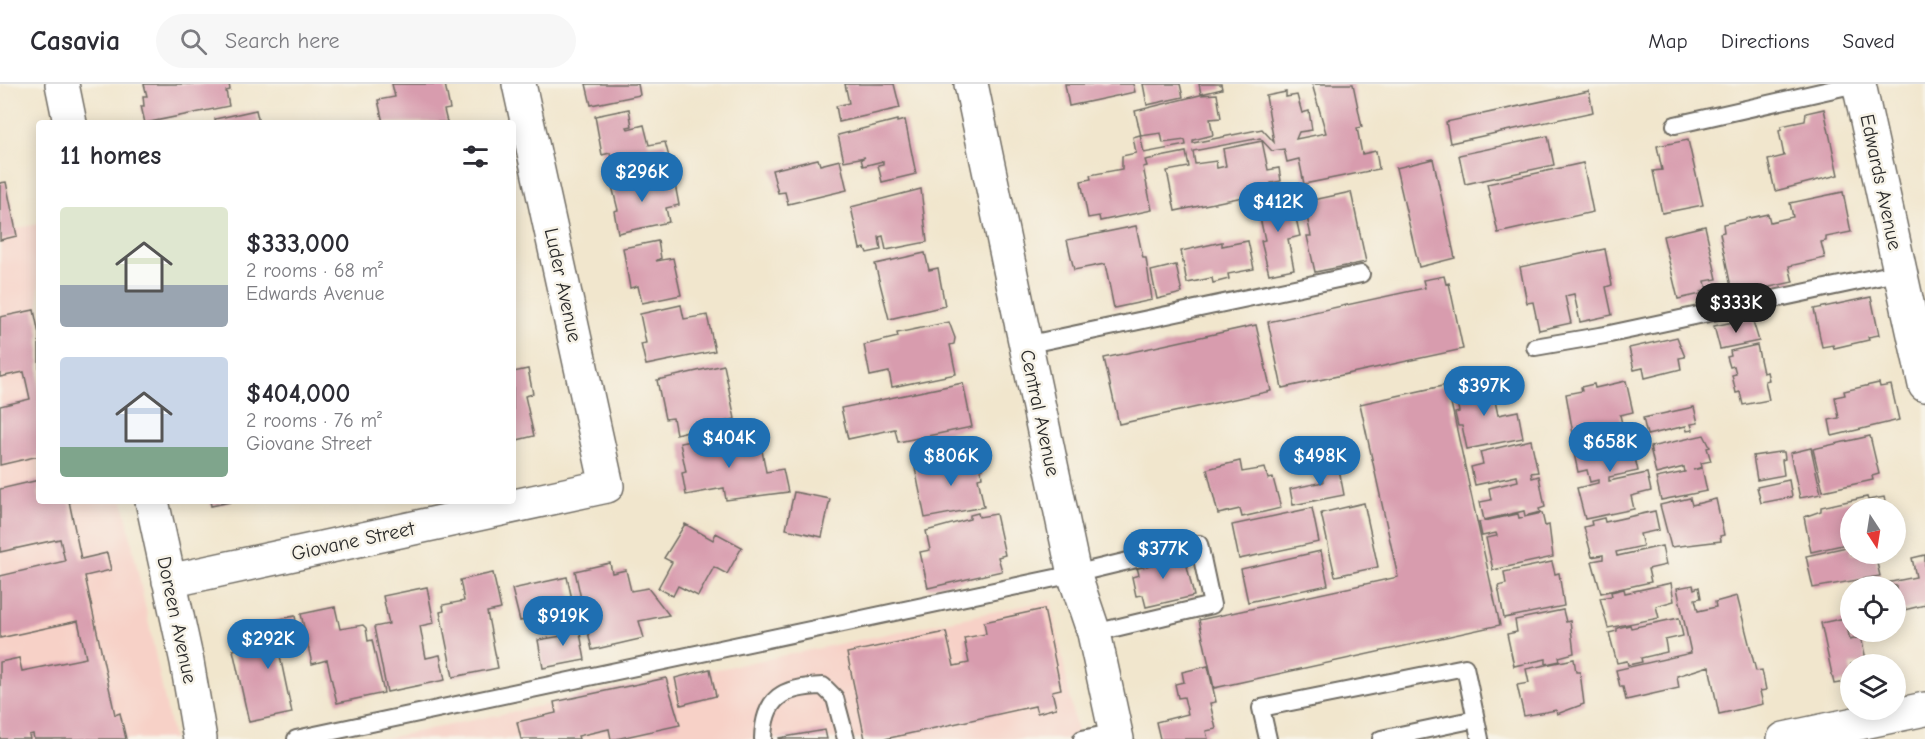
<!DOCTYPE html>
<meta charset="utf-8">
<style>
body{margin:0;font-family:"Comic Neue",sans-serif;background:#f7f7f7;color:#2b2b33;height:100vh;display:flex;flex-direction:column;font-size:22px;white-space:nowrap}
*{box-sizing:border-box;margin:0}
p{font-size:20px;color:#7c7c81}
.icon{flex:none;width:33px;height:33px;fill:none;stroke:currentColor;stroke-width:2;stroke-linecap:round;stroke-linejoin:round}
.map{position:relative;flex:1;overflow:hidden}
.side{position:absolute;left:36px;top:36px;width:480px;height:384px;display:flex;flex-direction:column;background:#fff;border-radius:6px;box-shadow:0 3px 15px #0003}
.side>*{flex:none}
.needle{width:39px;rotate:168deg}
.controls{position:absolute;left:1840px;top:414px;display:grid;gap:12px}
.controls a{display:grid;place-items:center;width:66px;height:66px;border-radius:50%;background:#fff;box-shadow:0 3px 15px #0003;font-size:30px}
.price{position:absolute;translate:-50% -51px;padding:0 14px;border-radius:21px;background:#1f6fb2;color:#fff;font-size:20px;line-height:39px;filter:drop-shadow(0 2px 3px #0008)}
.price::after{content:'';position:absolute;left:50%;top:36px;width:18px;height:14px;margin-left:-9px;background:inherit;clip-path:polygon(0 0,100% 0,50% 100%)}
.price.current{background:#222;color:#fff}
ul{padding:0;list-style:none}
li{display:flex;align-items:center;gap:18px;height:150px;padding:0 24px}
li span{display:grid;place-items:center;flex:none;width:168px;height:120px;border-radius:6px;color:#555}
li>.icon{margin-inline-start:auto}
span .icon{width:72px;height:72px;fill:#fffc;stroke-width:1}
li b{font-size:26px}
h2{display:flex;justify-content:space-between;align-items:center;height:72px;padding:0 24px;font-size:26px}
header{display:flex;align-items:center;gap:36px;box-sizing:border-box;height:84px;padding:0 30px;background:#fff;border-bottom:2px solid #e1e1e2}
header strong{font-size:28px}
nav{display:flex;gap:33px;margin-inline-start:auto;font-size:21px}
.search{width:420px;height:54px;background:#f7f7f7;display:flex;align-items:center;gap:15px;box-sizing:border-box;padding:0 21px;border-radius:33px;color:#7c7c81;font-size:22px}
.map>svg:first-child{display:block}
.built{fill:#f7d1c7}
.building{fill:#d89cae}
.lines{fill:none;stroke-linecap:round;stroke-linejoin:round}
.service-casing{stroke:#706c64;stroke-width:20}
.minor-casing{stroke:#706c64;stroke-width:36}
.tertiary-casing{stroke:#706c64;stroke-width:36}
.primary-casing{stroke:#706c64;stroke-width:36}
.service{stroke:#fff;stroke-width:16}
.minor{stroke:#fff;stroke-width:33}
.tertiary{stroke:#fff;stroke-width:33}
.primary{stroke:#fff;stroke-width:33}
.labels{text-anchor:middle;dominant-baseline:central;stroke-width:5;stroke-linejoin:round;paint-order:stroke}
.street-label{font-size:20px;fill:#2b2b2b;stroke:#f7f3e8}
</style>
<header>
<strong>Casavia</strong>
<div class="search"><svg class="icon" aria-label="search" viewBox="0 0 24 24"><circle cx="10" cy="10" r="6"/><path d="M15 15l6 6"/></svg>Search here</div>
<nav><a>Map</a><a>Directions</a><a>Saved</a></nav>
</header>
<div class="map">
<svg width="1925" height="655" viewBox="0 0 1925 655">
<rect width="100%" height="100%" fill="#f7f3e8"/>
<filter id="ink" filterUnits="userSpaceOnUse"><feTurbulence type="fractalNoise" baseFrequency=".0167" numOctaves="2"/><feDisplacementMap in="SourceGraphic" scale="12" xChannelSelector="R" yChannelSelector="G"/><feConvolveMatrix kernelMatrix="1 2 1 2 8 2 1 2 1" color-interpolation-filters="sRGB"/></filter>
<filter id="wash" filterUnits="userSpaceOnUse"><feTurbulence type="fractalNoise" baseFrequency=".008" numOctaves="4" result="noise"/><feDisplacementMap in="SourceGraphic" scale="24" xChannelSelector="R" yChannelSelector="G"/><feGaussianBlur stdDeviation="1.35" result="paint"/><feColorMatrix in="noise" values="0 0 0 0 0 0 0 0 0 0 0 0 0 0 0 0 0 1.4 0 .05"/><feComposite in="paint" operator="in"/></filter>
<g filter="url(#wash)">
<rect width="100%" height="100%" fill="#f1e6cd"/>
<!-- built -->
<path class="built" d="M39 140V417H123L173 655H0V148Z
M1051 516 1078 655H382Z"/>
<g id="blocks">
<!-- building -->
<path class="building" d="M144 0H229L230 6 226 7 229 22 145 39 141 22H144L143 12H147Z
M392 0H445L450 25 444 26 447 38 383 39 378 16 395 13Z
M586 0H638L640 11 591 21Z
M845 0H894L900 24 839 38 836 22 849 19Z
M1065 0H1133L1135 8 1069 22Z
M1143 0H1180L1183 13 1147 21Z
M1199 0H1221L1222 5 1201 10Z
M1312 0H1353L1362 43 1357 44 1362 70 1376 67 1379 85 1304 100 1299 75 1287 78 1284 65 1272 67 1260 54 1193 67 1195 80 1216 77 1217 84 1226 82 1223 65 1262 57 1268 86 1279 84 1281 97 1271 99 1272 107 1175 127 1167 87 1189 83 1186 68 1145 76 1147 82 1143 83 1152 126 1100 137 1099 132 1088 134 1081 97 1091 95 1090 91 1122 85V72L1136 69 1133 53 1140 51 1144 69 1186 61 1185 56 1163 59 1161 49 1141 52 1135 27 1200 11 1217 10 1221 34 1210 35 1213 51 1193 56V59L1262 45 1274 58 1266 12 1286 8V13L1297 11 1302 29 1309 27 1312 46 1299 48 1296 55 1326 49Z
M1589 7 1593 28 1450 59 1446 38Z
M629 25 632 42 627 43 628 45 644 41 649 61 665 58 669 73 614 86 610 69 602 71 595 32Z
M1824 25 1838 91 1775 107 1768 76 1784 72 1779 47 1781 46V42L1805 37 1806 29Z
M256 26 259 39H216L215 35Z
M897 36V38L905 36 916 90 882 98 878 81 883 80V77L863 82 861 75 865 73 844 77 838 51Z
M1548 52 1554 81 1465 100 1459 71Z
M1688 56 1703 121 1662 129 1653 87 1662 86 1657 62Z
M818 75 820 81 840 76 847 106 788 120 785 108 778 109 772 86Z
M1433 75 1455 174 1419 183 1396 84Z
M1583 79 1593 128 1498 149 1487 100Z
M652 89 655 102 675 100 679 121 666 124 669 138 618 149 614 127 618 126 611 98Z
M6 98 17 152 0 156V99Z
M921 105 927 158 886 166 883 152 879 153 881 166 867 169 865 164 860 165 851 123Z
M1351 108 1366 178 1315 188 1307 152H1311L1304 118Z
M1843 108 1851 148 1826 153V157L1821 158 1825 174 1789 182 1793 198 1737 210 1735 202 1731 203 1720 149 1724 148 1723 140 1768 130 1770 138 1793 133 1790 119Z
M1291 112 1300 152 1288 155 1294 185 1269 190 1261 157 1265 156 1257 120Z
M1136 142 1143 174H1146L1152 216 1114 224 1105 180 1074 186 1067 156Z
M1705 142 1717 195 1705 197 1707 206 1701 208V210L1678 215 1663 152Z
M658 157 661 174 656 177 673 174 681 211 642 219 638 202 630 204 623 164Z
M1248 157 1254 185 1228 190 1229 195 1213 199 1212 194 1187 199 1181 167 1222 158V162Z
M1605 165 1612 201 1606 203 1612 231 1580 238 1574 210 1565 212 1571 239 1539 246 1533 218 1527 219 1520 183Z
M925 169 929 186 938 184 945 222 889 235 875 180Z
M1176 181 1182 209 1157 215 1151 187Z
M1444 192 1446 200 1449 199 1463 265 1282 304 1268 238 1425 204 1423 196Z
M1871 213 1879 251 1868 253 1869 256 1834 264 1833 261 1822 263 1814 225Z
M681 221 684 235 707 231 715 267 646 281 641 260 646 259 640 230Z
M34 226 39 250V372L0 381V322L30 315 24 288 0 293V233Z
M1752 234 1759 257 1720 265 1714 242Z
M949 238 955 254 954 260 950 261 956 290 892 303 889 288 870 292 864 261 898 253 897 249Z
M1256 241 1271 307 1119 340 1104 274Z
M1677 253 1685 273 1679 274 1681 285 1645 294 1643 284 1634 286 1629 264Z
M1757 261 1763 289 1767 288 1769 296 1765 297 1769 316 1743 321 1740 308 1736 309 1732 291 1736 290 1734 282 1730 283 1727 273 1731 272 1730 267Z
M724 281 735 335 676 350 673 334 665 335 657 296Z
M528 285 533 310 525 312 534 352 513 357V288Z
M1626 297 1633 328 1620 331 1623 344 1574 355 1566 310 1582 307 1581 303 1594 300 1595 304Z
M1491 298 1498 331 1518 327 1523 354 1467 365 1462 342H1458L1455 329 1459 328 1454 303Z
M963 299 972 343 898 358 895 345 848 355 841 324Z
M1879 299 1880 303 1891 301 1899 336 1832 352 1829 336 1839 334 1835 313 1845 311 1844 307Z
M1447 301 1500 541 1214 604 1199 536 1398 493 1360 320Z
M1694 323 1698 339 1691 340 1693 346 1687 347 1686 342 1647 351 1643 334Z
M1638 346 1643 372 1635 374 1638 387 1609 393V397L1647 389 1651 407 1631 412 1634 425 1585 435 1577 404 1598 399V396L1590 398 1587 386 1578 388 1572 360 1602 350 1603 353Z
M722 351 724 363 760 356 766 388 783 385 788 408 726 416 724 404 686 411 682 389 686 388 680 359Z
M1704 351 1710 363 1707 364 1711 377 1701 379 1702 383 1693 386 1702 384 1707 407 1661 416 1656 394 1685 388 1684 383 1656 390 1650 363Z
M1870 352 1879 390 1872 392 1873 396 1823 407 1813 365Z
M1531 356 1538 388 1531 389 1532 394 1539 392 1545 423 1539 425 1540 428 1525 432 1524 427 1484 436 1480 418 1491 416 1489 404 1518 397 1517 392 1475 401 1471 383 1483 380 1480 368Z
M1811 364 1821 410 1800 414 1790 369Z
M1779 368H1784L1785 375 1782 376 1784 391 1757 396 1753 372Z
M978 372 979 377 982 376 983 385 981 386 982 393 978 394 984 423 925 434 915 384Z
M1240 377 1242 388 1265 384 1268 395 1273 394 1281 424 1242 433 1240 425 1218 430 1207 385Z
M1338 380 1344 411 1293 421 1290 405 1323 398 1319 382Z
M39 396V417H69L81 475 107 469 111 486 85 492 115 631 120 629 126 655H34L33 650 29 651 30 655H0V578L19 574 22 587 86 574 78 537 0 554V492L65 477 60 455 0 468V405Z
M1789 396 1792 413 1761 419 1757 403Z
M794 408 830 415 822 453 786 445Z
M1867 413 1868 416 1884 413 1887 424H1851V459L1811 468 1804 433 1821 427V423Z
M1690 414 1692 421 1716 415 1724 451 1720 452 1721 457 1671 463 1660 421Z
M210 417H231V418L211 422Z
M1364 419 1378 483 1335 492 1321 429Z
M1312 424 1319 458 1239 475 1232 441Z
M1655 427 1659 446 1640 450 1643 462 1616 468 1617 472 1662 462 1666 481 1648 485 1651 498 1601 509 1592 477 1603 475V471L1592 473 1584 443 1592 441 1591 437 1604 434 1605 438Z
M978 429 979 433 996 430 1005 471 998 473 1002 487 928 504 920 468 930 466 926 447 970 435V431Z
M1542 429 1545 442 1549 441 1553 473 1493 486 1486 454 1497 452 1496 449 1482 452 1479 438 1518 430 1519 434Z
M685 440 713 456 716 449 742 463 727 490 714 483 698 512 678 502 673 512 658 504 672 478 664 474Z
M1851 462V470H1875L1880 492 1813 504 1806 472Z
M1321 467 1328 501 1248 518 1241 485Z
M1184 469 1194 512 1146 523 1143 511 1136 512 1132 493 1139 491 1136 479Z
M1925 471V521L1896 528V502L1881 500 1916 493 1912 474Z
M1552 478 1555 490 1559 489 1564 522 1504 534 1498 502 1506 500 1504 488Z
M610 479 612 489 626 486 631 507 648 504 669 531 639 537 644 554 592 566 575 487Z
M493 489 501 525 487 528 498 584 453 593 440 528 444 527 443 521 464 517 460 496Z
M567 493 577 537 556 541 554 530 520 537 512 505Z
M1671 499 1674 517 1656 522 1659 534 1608 544 1600 514 1612 512 1611 508 1624 505 1625 509Z
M1693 501 1694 505 1699 503 1701 514 1695 515 1698 527 1716 523 1715 518 1737 512 1756 587 1762 586 1766 606 1760 607 1763 620 1719 630 1709 582 1677 592 1679 604 1626 616 1623 603H1620L1616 586 1691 569 1677 504Z
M427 503 434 539 420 542 426 574 440 571 445 596 387 608 374 543 389 540 383 512Z
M335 523 340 545 363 541 366 544 368 557 372 556 384 609 337 619 327 576 312 580 301 530Z
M1044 525 1061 605 1052 607 1056 624 1037 629 1035 622 885 655H865L847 569 946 548 954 582 969 579 964 554 986 550 984 538Z
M1563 526 1566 538 1570 537 1574 569 1559 573 1560 577 1546 580V575L1514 582 1507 550 1517 548 1515 536Z
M295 532 302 568 280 572 292 629 249 638 233 566 264 559 260 539Z
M1679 534 1683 552 1665 556 1667 568 1641 574 1642 578 1628 581 1627 577 1617 579 1609 549 1617 547V544L1630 541 1631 544Z
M1845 534 1850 556 1861 553 1867 580H1851V597L1834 600 1821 539Z
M578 538 585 576 543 584 538 556 562 552 560 542Z
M1574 575 1576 588H1580L1584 620 1557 630 1556 626 1524 632 1517 601 1529 599 1526 585Z
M1208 582 1216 618 1210 619 1216 645 1206 647 1208 655H1160L1156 638 1188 630 1184 613 1178 614 1175 600 1184 598 1182 588Z
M710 585 716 612 681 621 675 594Z
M666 594 680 641 616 655H611L609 645 578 652 579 655H521L517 638 556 629 554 618Z
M825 646 827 655H779V654Z"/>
</g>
</g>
<g filter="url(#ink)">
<use href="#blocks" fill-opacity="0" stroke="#706c64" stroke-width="1.5"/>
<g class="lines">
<defs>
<path id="service" d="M1675 41 1856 0
M1025 261 1361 190
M1535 263 1605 251 1901 188
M296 655 1074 490 1199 460 1212 521 1094 549
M763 655C764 613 783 603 823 602L835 614 846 655
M1082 655 1116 648
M1268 655 1261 624 1465 583 1480 655
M1381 655 1476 635"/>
<path id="minor" d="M62 0 70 39
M1859 0 1925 301
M152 417 187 578 200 655
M169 497 607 402 519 0"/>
<path id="tertiary" d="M971 0 1074 490 1094 549 1117 655"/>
<path id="primary" d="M1784 655 1925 625"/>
</defs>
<!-- service casing -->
<use href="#service" class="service-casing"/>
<!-- minor casing -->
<use href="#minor" class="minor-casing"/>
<!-- tertiary casing -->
<use href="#tertiary" class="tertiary-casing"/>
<!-- primary casing -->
<use href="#primary" class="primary-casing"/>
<!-- service -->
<use href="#service" class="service"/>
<!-- minor -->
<use href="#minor" class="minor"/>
<!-- tertiary -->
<use href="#tertiary" class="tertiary"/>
<!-- primary -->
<use href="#primary" class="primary"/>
</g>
</g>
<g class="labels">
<!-- street labels -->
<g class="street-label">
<text transform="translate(1881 98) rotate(78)">Edwards Avenue</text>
<text transform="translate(563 201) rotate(78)">Luder Avenue</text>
<text transform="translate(1040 329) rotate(78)">Central Avenue</text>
<text transform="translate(353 457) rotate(-12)">Giovane Street</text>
<text transform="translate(177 536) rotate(78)">Doreen Avenue</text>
</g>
</g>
</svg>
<div class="controls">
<a><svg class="needle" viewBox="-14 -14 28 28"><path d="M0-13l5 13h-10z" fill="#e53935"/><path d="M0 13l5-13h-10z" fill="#7c7c81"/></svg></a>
<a><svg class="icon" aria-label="locate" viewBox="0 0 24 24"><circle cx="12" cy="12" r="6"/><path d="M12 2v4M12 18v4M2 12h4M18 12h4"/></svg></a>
<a><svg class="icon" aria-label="layers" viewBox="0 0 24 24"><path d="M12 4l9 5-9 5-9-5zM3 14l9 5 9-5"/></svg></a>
</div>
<b class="price" style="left:642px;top:119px">$296K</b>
<b class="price" style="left:1278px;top:149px">$412K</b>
<b class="price current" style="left:1736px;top:250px">$333K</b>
<b class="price" style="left:1484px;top:333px">$397K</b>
<b class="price" style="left:729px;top:385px">$404K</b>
<b class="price" style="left:1610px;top:389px">$658K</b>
<b class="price" style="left:951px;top:403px">$806K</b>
<b class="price" style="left:1320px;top:403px">$498K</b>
<b class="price" style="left:1163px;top:496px">$377K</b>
<b class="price" style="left:563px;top:563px">$919K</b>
<b class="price" style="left:268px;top:586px">$292K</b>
<section class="side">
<h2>11 homes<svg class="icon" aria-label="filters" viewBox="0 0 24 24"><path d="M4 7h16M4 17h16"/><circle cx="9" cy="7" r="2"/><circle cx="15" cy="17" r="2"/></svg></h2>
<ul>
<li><span style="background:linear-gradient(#dfe7d0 65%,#9aa5b1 0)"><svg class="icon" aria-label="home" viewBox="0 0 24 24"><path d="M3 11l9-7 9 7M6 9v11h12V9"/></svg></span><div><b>$333,000</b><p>2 rooms · 68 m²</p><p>Edwards Avenue</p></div></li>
<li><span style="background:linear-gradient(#c9d6e8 75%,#7fa58c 0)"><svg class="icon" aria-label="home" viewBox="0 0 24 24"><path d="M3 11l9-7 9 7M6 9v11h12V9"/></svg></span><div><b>$404,000</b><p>2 rooms · 76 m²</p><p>Giovane Street</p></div></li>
</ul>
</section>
</div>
